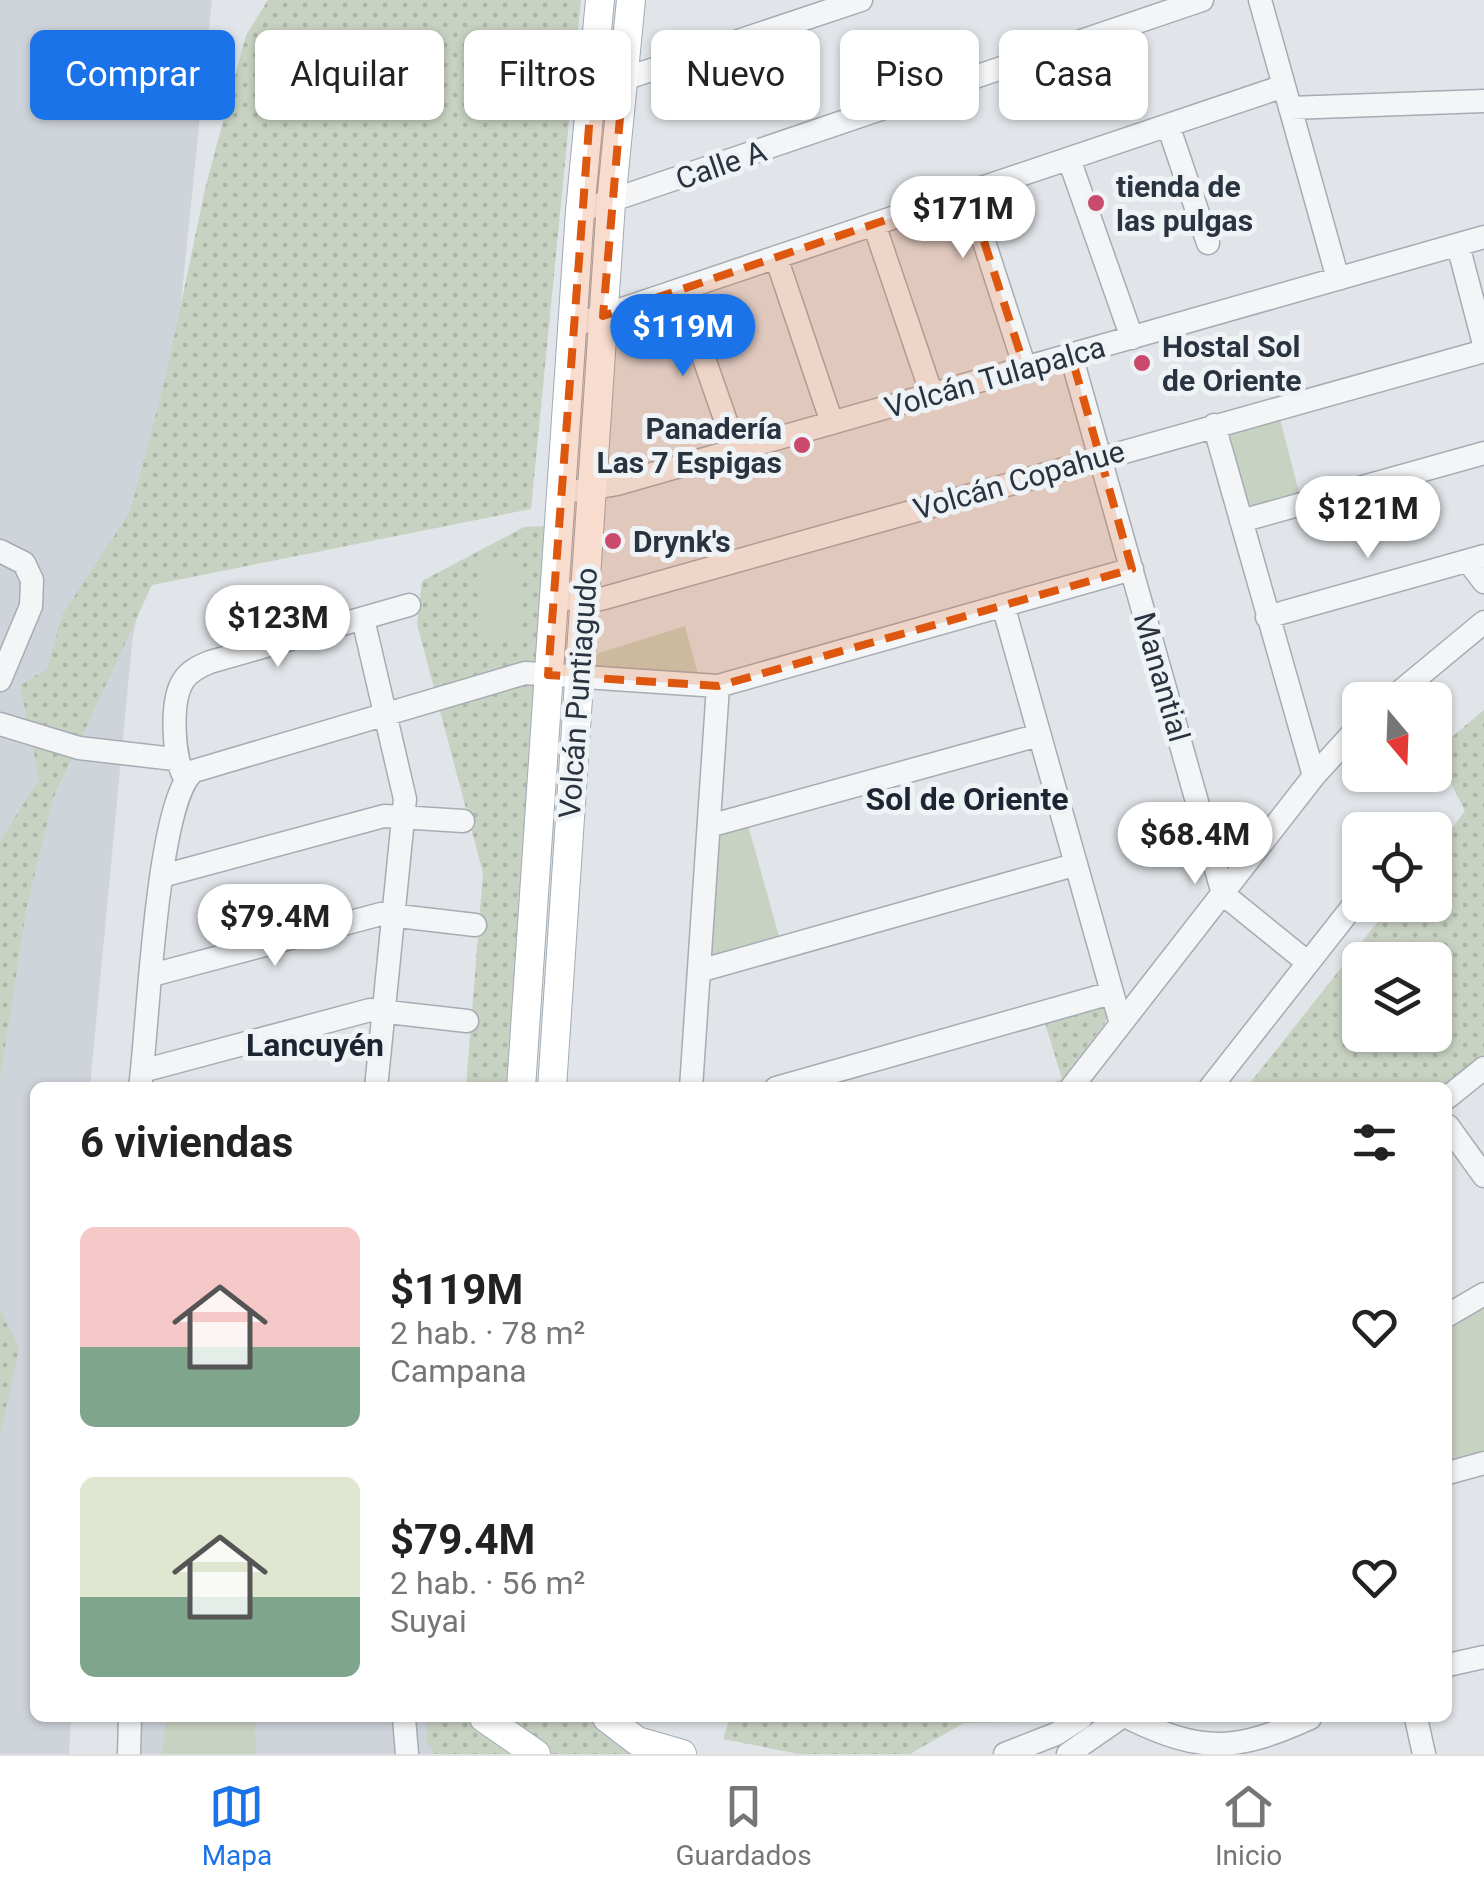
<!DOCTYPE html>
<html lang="es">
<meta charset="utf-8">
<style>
body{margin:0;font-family:Roboto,sans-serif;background:#f2f2f2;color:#222;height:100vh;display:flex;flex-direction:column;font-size:38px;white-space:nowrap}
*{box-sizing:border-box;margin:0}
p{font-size:32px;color:#767676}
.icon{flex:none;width:55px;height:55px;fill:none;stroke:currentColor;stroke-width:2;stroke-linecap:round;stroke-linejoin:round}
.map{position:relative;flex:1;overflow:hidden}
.drawer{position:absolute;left:30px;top:1082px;width:1422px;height:640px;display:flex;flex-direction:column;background:#fff;border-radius:15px;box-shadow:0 2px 8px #0004}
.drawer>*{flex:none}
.guide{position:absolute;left:30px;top:30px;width:1425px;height:90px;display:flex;gap:20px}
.needle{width:65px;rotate:161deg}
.tools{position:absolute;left:1342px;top:682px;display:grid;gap:20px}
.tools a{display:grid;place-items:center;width:110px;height:110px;border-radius:15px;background:#fff;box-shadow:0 2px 8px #0004;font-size:50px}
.price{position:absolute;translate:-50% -85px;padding:0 22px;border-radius:35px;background:#fff;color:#222;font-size:32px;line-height:65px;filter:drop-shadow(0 2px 5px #0008)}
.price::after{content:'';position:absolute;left:50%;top:60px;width:30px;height:22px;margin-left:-15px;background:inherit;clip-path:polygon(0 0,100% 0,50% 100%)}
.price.selected{background:#1a73e8;color:#fff}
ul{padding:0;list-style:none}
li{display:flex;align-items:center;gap:30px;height:250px;padding:0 50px}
li span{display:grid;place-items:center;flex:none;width:280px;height:200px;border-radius:15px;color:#555}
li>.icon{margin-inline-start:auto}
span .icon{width:120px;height:120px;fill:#fffc;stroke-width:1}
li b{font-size:42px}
h2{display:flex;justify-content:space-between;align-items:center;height:120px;padding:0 50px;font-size:42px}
.tag{padding:0 35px;border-radius:15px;background:#fff;box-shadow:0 2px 8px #0004;font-size:35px;line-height:90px}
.tag.selected{background:#1a73e8;color:#fff}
.menu{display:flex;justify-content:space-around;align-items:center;height:140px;border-top:2px solid #e0e0e0;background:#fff;font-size:28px;color:#767676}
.menu a{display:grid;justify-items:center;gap:5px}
.menu .selected{color:#1a73e8}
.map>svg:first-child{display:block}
.built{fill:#cfd4db}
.grass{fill:url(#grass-dots);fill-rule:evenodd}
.park{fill:#c8d2c2}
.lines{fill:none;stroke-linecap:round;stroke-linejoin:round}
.minor-casing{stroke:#a6acb3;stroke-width:25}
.major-casing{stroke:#a0abb4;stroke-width:30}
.minor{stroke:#f3f5f7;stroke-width:22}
.major{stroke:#fff;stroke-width:28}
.marked{fill:#de570f;fill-opacity:0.2;stroke:#de570f;stroke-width:8;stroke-dasharray:20 12;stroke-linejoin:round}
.poi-dot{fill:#c94a6c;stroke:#f0f3f6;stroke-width:4}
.labels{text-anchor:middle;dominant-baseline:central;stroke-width:10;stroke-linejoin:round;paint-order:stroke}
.street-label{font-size:30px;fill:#2a3440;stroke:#f0f3f6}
.poi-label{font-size:30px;font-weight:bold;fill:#2a3440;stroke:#f0f3f6;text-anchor:start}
.neighbourhood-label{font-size:32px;font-weight:bold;fill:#1c2531;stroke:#f0f3f6}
</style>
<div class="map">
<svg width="1484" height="1754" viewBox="0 0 1484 1754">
<defs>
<pattern id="grass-dots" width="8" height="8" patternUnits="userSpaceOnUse" patternTransform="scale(2.5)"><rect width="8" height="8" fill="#c8d2c2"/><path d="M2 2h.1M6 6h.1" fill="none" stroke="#acb5a8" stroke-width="1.8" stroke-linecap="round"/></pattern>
</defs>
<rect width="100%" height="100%" fill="#e1e5e9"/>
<!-- built -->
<path class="built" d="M0 0H212L152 585 139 604 132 643 90 1087 35 1088V1718H71L69 1754H0Z
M140 1718H478L525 1754H138Z"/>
<!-- grass -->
<path class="grass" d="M268 0H581L531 509 152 585 53 799 27 906 0 1080V841L39 779 20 685 47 669 62 615 130 512 166 376 205 189 246 35Z
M550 526 513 1087H466L483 873 417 624 422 581 524 527Z
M1484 710V1058L1448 1088H1246L1391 905H1435V850L1465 811 1435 751ZM1360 960H1435V1035H1360Z
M1102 1006 1108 1012 1105 1023 1056 1087 1038 1088 1062 1079 1045 1023Z
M0 1309 19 1348 0 1436Z
M428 1718H475L517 1754H435L426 1742Z
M501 1718H592L645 1754H548Z
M730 1718H1032L1034 1722 964 1723 910 1754H799L723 1739Z"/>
<!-- park -->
<path class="park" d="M1279 415 1300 496 1249 510 1228 433Z
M482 560 521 562 517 639 479 637Z
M685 626 698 674 593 673 596 654Z
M748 825 780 940 714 957 710 950 719 836Z
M1484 1304V1454L1448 1464V1326Z
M166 1718H255L256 1754H162Z"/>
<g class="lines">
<defs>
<path id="minor" d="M1260 0 1338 279
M609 84 861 0
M1290 108 1484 101
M1168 125 1208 243
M1069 159 1132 338
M968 192 1025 368
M580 211 1202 0
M874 224 932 395
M1458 245 1484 344
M776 257 832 423
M680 290 736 450
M572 326 1284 86
M1071 355 1223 894 1307 962
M1214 425 1314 776
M578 491 617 484 1484 237
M1241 521 1484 453
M0 551 24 563 32 580 31 606 0 680
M1468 561 1484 582
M553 599H601L1484 351
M1003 605 1121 1024
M1267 617 1484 556
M363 619 405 799 376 1088
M1390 700 1484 622
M0 724 79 748 174 759
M185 778C173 758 170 702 183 681 189 671 200 666 210 662L409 605
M709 826 1039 735
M162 876 384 816 463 821
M699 971 1074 865
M152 975 381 914 475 925
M142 1071 370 1010 467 1021
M140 1088C148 1030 156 800 194 771L525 673 718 686 1132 569
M691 1088 718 686
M776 1088 1111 993
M1071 1088 1314 776 1360 725
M1210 1088 1360 897
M1448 1097 1484 1068
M1448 1126 1484 1176
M1448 1315 1484 1294
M1448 1473 1484 1463
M1448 1665 1484 1657
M404 1718 407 1754
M1129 1718C1203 1754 1237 1751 1310 1718
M1416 1718 1424 1754
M129 1754 130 1718
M1005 1754 1056 1734 1081 1718
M1068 1754 1120 1718"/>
<path id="major" d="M521 1088 580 211 600 0
M552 1088 611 203 631 0
M484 1718 536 1754
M607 1718 637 1741 682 1754"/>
</defs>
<!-- minor casing -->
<use href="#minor" class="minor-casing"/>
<!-- major casing -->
<use href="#major" class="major-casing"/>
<!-- minor -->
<use href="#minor" class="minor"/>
<!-- major -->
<use href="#major" class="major"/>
</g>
<!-- marked area -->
<path class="marked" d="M623 82 603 316 968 192 1025 368 1071 355 1132 569 718 686 548 675 592 86Z"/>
<!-- markers -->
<g class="poi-dot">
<circle cx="1096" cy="203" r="10"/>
<circle cx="1142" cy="363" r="10"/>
<circle cx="802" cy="445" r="10"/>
<circle cx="613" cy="541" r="10"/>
</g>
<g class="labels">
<!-- street labels -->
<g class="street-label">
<text transform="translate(721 165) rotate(-19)">Calle A</text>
<text transform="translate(995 377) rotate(-16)">Volcán Tulapalca</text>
<text transform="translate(1019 480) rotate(-16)">Volcán Copahue</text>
<text transform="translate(1162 677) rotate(74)">Manantial</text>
<text transform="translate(578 693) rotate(-86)">Volcán Puntiagudo</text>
</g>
<!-- poi labels -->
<g class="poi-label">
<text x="1116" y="186">tienda de<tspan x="1116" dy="34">las pulgas</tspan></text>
<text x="1162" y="346">Hostal Sol<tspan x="1162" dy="34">de Oriente</tspan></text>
<text x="782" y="428" text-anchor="end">Panadería<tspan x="782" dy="34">Las 7 Espigas</tspan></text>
<text x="633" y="541">Drynk's</text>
</g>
<!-- neighbourhood labels -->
<g class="neighbourhood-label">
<text x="967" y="799">Sol de Oriente</text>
<text x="315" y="1045">Lancuyén</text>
</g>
</g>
</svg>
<div class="tools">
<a><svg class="needle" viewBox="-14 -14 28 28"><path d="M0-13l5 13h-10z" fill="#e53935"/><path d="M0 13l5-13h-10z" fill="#767676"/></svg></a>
<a><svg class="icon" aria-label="locate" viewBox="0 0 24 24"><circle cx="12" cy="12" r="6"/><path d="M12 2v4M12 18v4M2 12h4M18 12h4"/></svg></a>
<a><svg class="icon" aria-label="layers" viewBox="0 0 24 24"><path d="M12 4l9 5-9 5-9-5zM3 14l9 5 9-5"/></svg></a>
</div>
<b class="price" style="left:963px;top:261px">$171M</b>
<b class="price selected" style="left:683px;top:379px">$119M</b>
<b class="price" style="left:1368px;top:561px">$121M</b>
<b class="price" style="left:278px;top:670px">$123M</b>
<b class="price" style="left:1195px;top:887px">$68.4M</b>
<b class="price" style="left:275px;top:969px">$79.4M</b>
<div class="guide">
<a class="tag selected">Comprar</a>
<a class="tag">Alquilar</a>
<a class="tag">Filtros</a>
<a class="tag">Nuevo</a>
<a class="tag">Piso</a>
<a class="tag">Casa</a>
</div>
<section class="drawer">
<h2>6 viviendas<svg class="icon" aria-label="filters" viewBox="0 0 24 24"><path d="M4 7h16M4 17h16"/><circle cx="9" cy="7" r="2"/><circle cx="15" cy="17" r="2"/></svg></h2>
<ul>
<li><span style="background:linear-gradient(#f6c9c9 60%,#7fa58c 0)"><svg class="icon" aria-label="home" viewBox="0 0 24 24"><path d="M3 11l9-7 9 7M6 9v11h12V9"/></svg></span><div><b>$119M</b><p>2 hab. · 78 m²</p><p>Campana</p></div><svg class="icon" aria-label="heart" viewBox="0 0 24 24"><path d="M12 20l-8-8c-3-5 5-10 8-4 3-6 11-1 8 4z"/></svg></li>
<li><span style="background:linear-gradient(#dfe7d0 60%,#7fa58c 0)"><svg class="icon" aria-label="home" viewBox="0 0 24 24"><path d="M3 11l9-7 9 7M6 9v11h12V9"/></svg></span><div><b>$79.4M</b><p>2 hab. · 56 m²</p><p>Suyai</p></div><svg class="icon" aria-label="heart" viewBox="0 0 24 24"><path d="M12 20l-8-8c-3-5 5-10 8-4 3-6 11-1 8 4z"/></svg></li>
</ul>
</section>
</div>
<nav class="menu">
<a class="selected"><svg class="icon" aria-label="map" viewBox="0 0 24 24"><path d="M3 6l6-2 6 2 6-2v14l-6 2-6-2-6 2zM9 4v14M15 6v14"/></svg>Mapa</a>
<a><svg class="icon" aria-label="saved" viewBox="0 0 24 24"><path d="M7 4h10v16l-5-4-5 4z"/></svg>Guardados</a>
<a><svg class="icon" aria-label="home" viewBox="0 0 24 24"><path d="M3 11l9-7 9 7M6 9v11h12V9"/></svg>Inicio</a>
</nav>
